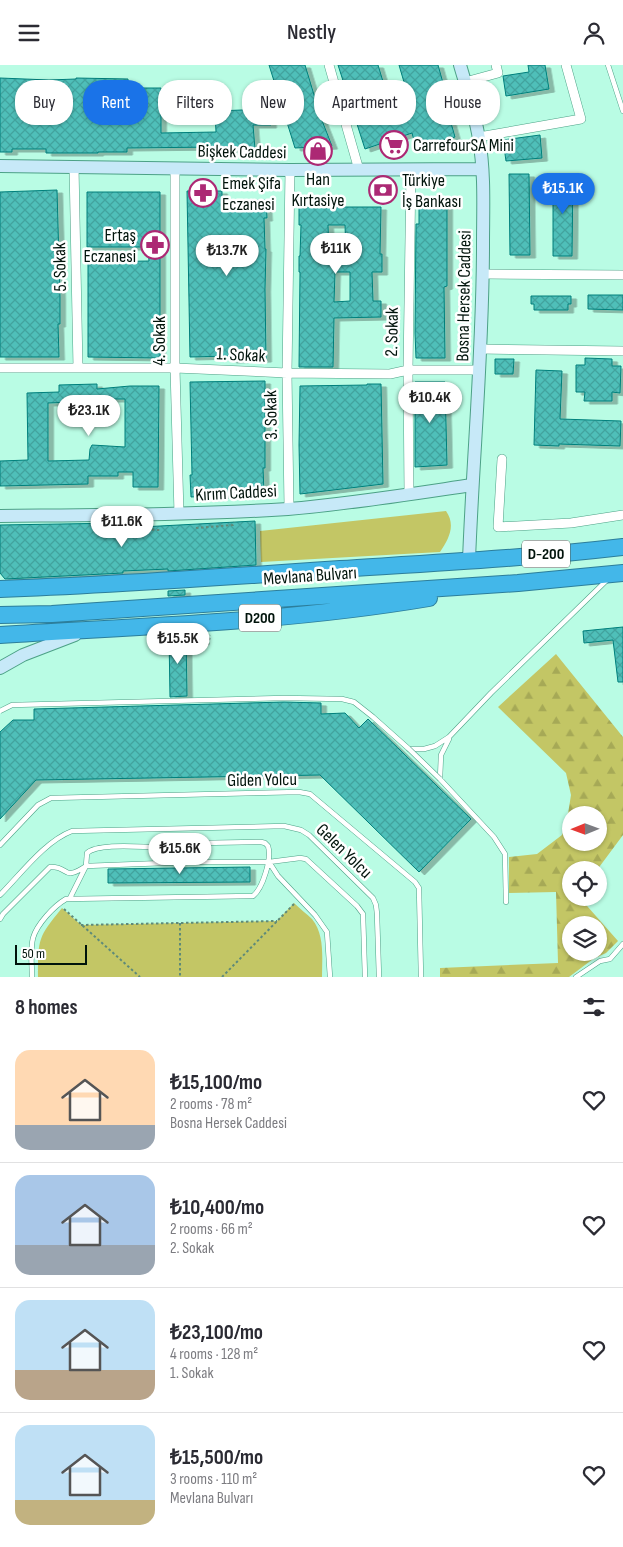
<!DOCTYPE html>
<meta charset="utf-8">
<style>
body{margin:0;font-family:"Sofia Sans Condensed",sans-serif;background:#f2f2f3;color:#2b2b33;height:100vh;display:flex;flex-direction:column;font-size:19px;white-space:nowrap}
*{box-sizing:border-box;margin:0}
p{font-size:16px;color:#7c7c81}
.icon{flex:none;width:28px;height:28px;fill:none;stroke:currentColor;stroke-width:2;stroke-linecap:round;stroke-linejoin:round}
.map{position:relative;height:912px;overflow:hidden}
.sheet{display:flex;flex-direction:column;background:#fff;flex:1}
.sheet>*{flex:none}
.hud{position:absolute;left:15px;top:15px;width:594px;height:45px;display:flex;gap:10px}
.needle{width:32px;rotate:269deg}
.fabs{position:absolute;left:562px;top:741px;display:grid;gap:10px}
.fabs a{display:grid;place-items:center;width:45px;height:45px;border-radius:50%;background:#fff;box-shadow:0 1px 4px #0004;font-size:25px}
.scale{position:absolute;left:15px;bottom:12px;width:72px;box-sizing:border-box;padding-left:5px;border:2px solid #00130b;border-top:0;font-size:14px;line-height:18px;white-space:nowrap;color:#00130b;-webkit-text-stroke:4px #fff;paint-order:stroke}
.price{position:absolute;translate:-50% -42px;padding:0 11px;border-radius:18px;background:#fff;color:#222;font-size:16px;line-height:32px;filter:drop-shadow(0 1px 2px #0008)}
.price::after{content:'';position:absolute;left:50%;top:30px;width:15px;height:11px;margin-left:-8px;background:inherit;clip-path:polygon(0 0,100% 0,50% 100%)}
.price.on{background:#1a73e8;color:#fff}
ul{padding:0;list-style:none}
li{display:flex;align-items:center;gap:15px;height:125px;padding:0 15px}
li+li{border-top:1px solid #e1e1e2}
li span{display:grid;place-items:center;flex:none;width:140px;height:100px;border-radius:15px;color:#555}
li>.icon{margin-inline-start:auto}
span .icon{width:60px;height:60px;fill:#fffc;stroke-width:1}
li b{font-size:21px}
h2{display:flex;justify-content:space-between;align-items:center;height:60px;padding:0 15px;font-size:21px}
.tag{padding:0 18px;border-radius:20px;background:#fff;box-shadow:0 1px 4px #0004;font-size:18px;line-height:45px}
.tag.on{background:#1a73e8;color:#fff}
header{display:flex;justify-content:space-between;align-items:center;height:65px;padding:0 15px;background:#fff;font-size:22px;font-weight:600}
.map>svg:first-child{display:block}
.grass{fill:#c3c665}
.forest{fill:url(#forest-firs);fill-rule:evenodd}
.building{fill:url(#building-cross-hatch);stroke:#017f7b;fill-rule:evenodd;filter:url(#shadow)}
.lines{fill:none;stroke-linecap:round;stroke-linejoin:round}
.lane-casing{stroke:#4ca186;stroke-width:5.5}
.street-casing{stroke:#4ca186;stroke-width:10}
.secondary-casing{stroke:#4ca186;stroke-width:14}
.highway-casing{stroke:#2c7e9b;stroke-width:18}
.path{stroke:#5e8a79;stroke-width:2;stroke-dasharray:2.5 2.5;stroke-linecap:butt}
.lane{stroke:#fff;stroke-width:4.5}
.street{stroke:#fff;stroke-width:9}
.secondary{stroke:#c7e9f8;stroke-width:12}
.highway{stroke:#43b7e9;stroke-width:16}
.lane-bridge-casing{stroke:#4ca186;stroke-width:5.5;stroke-linecap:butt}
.lane-bridge{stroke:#fff;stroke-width:4.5}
.labels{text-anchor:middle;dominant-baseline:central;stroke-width:5;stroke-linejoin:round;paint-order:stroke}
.shield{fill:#fff;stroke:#4c5a54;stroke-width:1}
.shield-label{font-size:16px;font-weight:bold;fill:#00130b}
.poi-label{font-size:18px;fill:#00130b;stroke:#fff;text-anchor:start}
.street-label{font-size:18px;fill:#00130b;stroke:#fff}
</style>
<header><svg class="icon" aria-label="menu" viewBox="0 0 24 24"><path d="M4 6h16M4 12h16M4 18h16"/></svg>Nestly<svg class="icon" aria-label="person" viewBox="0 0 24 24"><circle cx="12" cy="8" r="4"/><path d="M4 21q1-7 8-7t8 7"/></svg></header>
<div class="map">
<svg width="623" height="912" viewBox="0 0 623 912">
<defs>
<pattern id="forest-firs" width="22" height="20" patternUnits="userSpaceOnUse" patternTransform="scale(1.25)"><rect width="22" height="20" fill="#c3c665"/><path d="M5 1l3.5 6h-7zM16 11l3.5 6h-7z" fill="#a6a956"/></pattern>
<pattern id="building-cross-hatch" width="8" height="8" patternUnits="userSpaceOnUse" patternTransform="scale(1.25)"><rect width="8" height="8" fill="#4fbfb9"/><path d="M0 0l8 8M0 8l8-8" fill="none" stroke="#43a39e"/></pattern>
<filter id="shadow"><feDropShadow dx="5.5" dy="3" stdDeviation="0" flood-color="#0004"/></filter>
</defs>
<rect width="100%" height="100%" fill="#b9fce4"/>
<!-- grass -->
<path class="grass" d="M446 446C456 460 449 474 440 487L261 497 260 466Z
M294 838C300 844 307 849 312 854 325 870 322 893 322 912H38C38 874 38 872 62 843L81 860 277 856Z"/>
<!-- forest -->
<path class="forest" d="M556 589 623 672V770L597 805H571V832L580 833 618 876 606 888 593 894 569 912H440V903L558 898 556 827 509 828V792L537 789 562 770 567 755 571 730 566 708 498 642ZM571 750H599V778H571ZM571 860H599V888H571Z"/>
<!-- building -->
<path class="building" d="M269 0H305L321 53 332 81 295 83Z
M338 0H378L394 53 413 48 399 0H438L445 25 442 26 455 72 416 83 412 68 365 84Z
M528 0H545L549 24 506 31 503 11 529 7Z
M0 13 49 15 76 14V13L128 14V23H161V68L216 67 215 46 270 44 271 60H253L255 84 217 85V82L127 83V87H98V88H46V84H12V87H0Z
M540 70 542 93 506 96 503 75Z
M509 109H529L530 190H510Z
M553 109H573L572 191H553Z
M57 125 60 232V259H58L59 292H0V127Z
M187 126H222V136L266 135 267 153H264L265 184H266L265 224 266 294 231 295V291L190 292Z
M87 127H160V293L88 292V197L149 196 148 182H87Z
M419 134H447V221L444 222 445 293H416L415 268 416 159H419Z
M299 142H381L380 189H382V207H372L373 236H381V252L334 253 333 302H299L300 207H299V191H300L301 160H299ZM328 160H345L346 190H329ZM335 207H350V236L334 237Z
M588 230H623V245L588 244Z
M531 231H571V239H568V245H534V239H531Z
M585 293 612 294V301H621L620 328 612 327V336H584L585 327H576V300H585Z
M495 294H514L513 309H495Z
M536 305 562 306 560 354 621 356 620 381 559 379V381L534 380Z
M265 316V403H263L264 428 191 432 190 410H192L190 317Z
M415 317H445L447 400 415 402Z
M97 319V324L130 321H159L158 422H133V407H118V411H88V419L0 421V396L28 395 27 328 59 327V320ZM97 334H125V382L92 380 90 384 89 395 48 396V338L97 336Z
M367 319H381L383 419 300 429 299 380 300 321 367 320Z
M255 456 256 500 168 506V504L123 506V508L5 514 0 508V460L122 458V463Z
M185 525V530L168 531V526Z
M623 562V617H618L613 575 584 578 583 566Z
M186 569 187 631 170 632 169 570Z
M284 637 321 638V649L345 648 359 663 368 654 471 754 419 807 320 710 36 715 0 754V667L13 655H34V644Z
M250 802V817L108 818V804Z"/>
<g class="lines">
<defs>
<path id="lane" d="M608 0 623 46
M449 674 441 690 440 714 494 772 505 789 506 837
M409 684H424L435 681 449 672 491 628 607 515
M0 780 38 740 51 733 299 727 310 729 415 817 419 823 421 912
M190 797H269L300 793 306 794 357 841 363 849 365 912
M269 797 278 811 315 850 327 867 330 912
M0 830C20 810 45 776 72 766L284 761 301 765 309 770 373 833 376 840 377 849 379 912
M70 833 86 801 87 788C98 778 140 782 155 782
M0 854 3 849 50 802C70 801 62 817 86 801L190 797 196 791 199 779 201 778 261 777 265 778 268 781C272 793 263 823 253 831L66 834C54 841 37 859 33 873 30 885 32 900 32 912
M576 912 600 896 610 894 623 879"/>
<path id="street" d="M329 0 359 105
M465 17 498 8 496 0
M479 72 581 54 566 0
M74 101 78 303
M175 103V303L179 449
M483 209 623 210
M480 284 623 286
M0 303H175L287 308 390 309 408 305H480
M502 394 498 462 571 458 623 450
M409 430 408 305 411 105
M289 443 287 308 290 105"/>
<path id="secondary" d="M460 0C467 24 475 49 479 74 485 109 483 145 483 180 483 285 473 390 469 495
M0 101 290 105 482 104
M0 451C96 450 192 450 288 444 349 439 411 429 472 420
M0 603 23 590 75 570"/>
<path id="highway" d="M0 524C113 520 227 512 340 504 434 498 529 493 623 482
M0 550 52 549 518 518 623 508
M0 570C143 561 287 557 429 533"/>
</defs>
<!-- lane casing -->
<use href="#lane" class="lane-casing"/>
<!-- street casing -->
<use href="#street" class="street-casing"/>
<!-- secondary casing -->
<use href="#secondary" class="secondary-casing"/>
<!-- highway casing -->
<use href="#highway" class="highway-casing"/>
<!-- path -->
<path class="path" d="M124 461 125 464 160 465
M196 463 233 460 234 457
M179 583 208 581 210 570
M64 844 140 912
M180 858V912
M81 860 277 856
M222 912 294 839"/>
<!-- lane -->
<use href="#lane" class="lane"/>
<!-- street -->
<use href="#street" class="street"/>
<!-- secondary -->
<use href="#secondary" class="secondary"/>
<!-- highway -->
<use href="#highway" class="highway"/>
<defs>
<path id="lane-bridge" d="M0 646 12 640 284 633 342 634 354 637 373 652 409 684 440 714"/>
</defs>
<!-- lane-bridge casing -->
<use href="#lane-bridge" class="lane-bridge-casing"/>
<!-- lane-bridge -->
<use href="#lane-bridge" class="lane-bridge"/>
</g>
<!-- icons -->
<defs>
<symbol id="supermarket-ring" viewBox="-11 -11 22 22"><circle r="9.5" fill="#fff" stroke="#ac2974" stroke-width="1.5"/><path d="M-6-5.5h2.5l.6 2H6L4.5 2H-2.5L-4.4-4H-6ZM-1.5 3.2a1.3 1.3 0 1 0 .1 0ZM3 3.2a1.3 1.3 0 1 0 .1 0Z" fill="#ac2974"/></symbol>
<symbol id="shop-ring" viewBox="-11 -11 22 22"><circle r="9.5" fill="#fff" stroke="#ac2974" stroke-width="1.5"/><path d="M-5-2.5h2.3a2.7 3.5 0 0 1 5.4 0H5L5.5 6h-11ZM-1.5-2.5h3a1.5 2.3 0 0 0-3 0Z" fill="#ac2974"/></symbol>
<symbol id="bank-ring" viewBox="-11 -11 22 22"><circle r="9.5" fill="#fff" stroke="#ac2974" stroke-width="1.5"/><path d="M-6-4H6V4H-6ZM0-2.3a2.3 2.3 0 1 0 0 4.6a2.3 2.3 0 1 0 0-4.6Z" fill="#ac2974"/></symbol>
<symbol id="pharmacy-ring" viewBox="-11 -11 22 22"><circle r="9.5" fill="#fff" stroke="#ac2974" stroke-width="1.5"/><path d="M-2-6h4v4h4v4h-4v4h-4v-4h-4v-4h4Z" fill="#ac2974"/></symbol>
</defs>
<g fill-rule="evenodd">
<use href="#supermarket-ring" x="378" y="64" width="32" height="32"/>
<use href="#shop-ring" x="302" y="70" width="32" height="32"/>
<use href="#bank-ring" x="367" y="109" width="32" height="32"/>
<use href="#pharmacy-ring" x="187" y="112" width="32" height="32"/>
<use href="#pharmacy-ring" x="139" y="164" width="32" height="32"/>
</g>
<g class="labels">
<!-- shield labels -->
<g class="shield">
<rect x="522" y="475.5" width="48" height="27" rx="4"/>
<rect x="239" y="539.5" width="42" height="27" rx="4"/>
</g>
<g class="shield-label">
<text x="546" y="489">D-200</text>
<text x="260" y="553">D200</text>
</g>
<!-- poi labels -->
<g class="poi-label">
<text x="413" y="80">CarrefourSA Mini</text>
<text x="318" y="114" text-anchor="middle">Han<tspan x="318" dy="21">Kırtasiye</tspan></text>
<text x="402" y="115">Türkiye<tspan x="402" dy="21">İş Bankası</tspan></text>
<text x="222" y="118">Emek Şifa<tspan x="222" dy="21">Eczanesi</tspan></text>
<text x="136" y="170" text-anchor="end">Ertaş<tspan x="136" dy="21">Eczanesi</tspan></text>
</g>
<!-- street labels -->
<g class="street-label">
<text transform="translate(242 87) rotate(1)">Bişkek Caddesi</text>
<text transform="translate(60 202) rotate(-91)">5. Sokak</text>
<text transform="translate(464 231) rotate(-89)">Bosna Hersek Caddesi</text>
<text transform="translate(392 267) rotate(-89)">2. Sokak</text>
<text transform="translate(159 276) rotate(-90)">4. Sokak</text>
<text transform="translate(241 290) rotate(3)">1. Sokak</text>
<text transform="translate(271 350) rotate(-91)">3. Sokak</text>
<text transform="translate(236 428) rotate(-3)">Kırım Caddesi</text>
<text transform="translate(310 511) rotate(-4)">Mevlana Bulvarı</text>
<text transform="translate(262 715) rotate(-1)">Giden Yolcu</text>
<text transform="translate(344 786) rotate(44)">Gelen Yolcu</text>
</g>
</g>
</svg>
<div class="fabs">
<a><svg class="needle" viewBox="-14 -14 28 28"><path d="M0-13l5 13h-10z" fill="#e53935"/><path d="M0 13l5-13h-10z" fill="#7c7c81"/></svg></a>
<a><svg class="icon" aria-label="locate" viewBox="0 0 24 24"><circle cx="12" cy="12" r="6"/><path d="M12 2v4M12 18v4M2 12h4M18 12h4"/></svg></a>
<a><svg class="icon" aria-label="layers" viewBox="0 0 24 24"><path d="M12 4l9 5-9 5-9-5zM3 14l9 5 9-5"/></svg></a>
</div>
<div class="scale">50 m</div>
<b class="price on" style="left:563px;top:150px">₺15.1K</b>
<b class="price" style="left:336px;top:210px">₺11K</b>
<b class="price" style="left:227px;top:212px">₺13.7K</b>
<b class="price" style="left:430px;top:359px">₺10.4K</b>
<b class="price" style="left:89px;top:372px">₺23.1K</b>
<b class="price" style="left:122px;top:483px">₺11.6K</b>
<b class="price" style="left:178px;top:600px">₺15.5K</b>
<b class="price" style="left:180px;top:810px">₺15.6K</b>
<div class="hud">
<a class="tag">Buy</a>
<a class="tag on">Rent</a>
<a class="tag">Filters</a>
<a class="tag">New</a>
<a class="tag">Apartment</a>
<a class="tag">House</a>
</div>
</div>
<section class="sheet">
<h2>8 homes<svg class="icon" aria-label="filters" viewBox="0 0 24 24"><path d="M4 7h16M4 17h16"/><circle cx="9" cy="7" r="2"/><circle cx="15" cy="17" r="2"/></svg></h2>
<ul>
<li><span style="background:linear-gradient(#ffd9b3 75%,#9aa5b1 0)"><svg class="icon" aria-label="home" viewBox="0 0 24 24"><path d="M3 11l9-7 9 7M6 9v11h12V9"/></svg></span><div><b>₺15,100/mo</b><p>2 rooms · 78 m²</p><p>Bosna Hersek Caddesi</p></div><svg class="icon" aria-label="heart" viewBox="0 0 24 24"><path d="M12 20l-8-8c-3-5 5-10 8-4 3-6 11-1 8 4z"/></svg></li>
<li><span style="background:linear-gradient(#a9c7e8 70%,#9aa5b1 0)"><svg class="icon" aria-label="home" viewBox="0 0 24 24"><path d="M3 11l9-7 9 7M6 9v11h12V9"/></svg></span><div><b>₺10,400/mo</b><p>2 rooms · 66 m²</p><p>2. Sokak</p></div><svg class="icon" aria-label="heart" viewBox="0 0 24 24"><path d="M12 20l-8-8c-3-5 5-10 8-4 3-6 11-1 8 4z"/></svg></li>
<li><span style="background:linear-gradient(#bfe0f5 70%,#b9a48a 0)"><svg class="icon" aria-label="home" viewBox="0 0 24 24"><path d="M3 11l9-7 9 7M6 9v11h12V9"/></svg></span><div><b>₺23,100/mo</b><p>4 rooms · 128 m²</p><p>1. Sokak</p></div><svg class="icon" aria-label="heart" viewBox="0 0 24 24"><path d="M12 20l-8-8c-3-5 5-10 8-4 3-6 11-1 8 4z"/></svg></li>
<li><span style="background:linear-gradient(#bfe0f5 75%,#c2b280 0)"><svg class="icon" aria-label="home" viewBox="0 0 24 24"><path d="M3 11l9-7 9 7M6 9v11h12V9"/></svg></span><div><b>₺15,500/mo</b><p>3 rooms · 110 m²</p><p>Mevlana Bulvarı</p></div><svg class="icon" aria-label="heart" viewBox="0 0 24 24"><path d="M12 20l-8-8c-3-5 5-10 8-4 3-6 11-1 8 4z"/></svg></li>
</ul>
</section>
